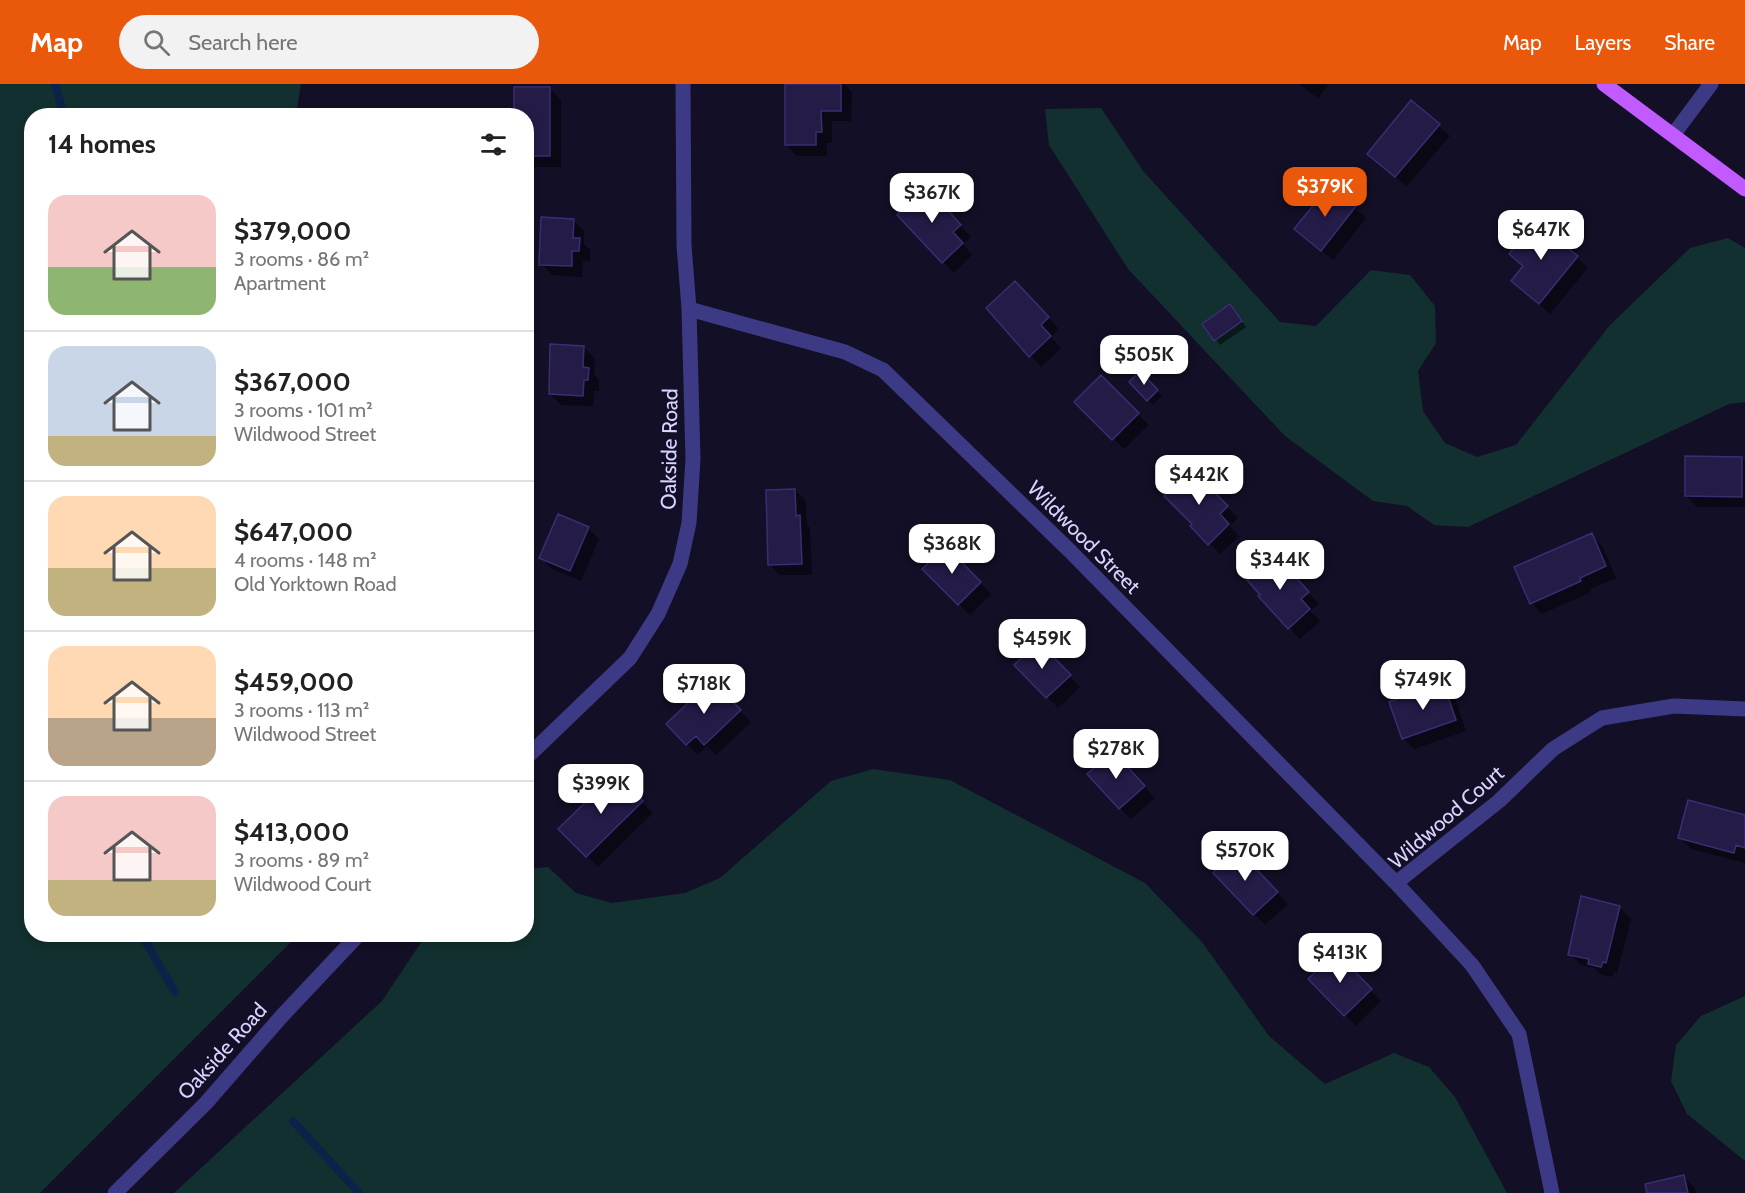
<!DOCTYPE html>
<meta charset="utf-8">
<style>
body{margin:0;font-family:Cabin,sans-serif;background:#f2f2f2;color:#222;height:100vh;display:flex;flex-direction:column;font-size:22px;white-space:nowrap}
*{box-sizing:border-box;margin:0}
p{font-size:20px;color:#767676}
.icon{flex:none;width:33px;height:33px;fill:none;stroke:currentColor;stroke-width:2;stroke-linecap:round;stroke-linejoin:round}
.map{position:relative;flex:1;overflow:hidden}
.details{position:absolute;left:24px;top:24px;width:510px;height:834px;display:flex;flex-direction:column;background:#fff;border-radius:24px;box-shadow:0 3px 9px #0003}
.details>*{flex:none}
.price{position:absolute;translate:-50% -51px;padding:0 14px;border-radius:12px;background:#fff;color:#222;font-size:20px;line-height:39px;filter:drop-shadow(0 2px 3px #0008)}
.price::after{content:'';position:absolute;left:50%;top:36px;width:18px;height:14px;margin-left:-9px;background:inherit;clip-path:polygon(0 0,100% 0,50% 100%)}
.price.current{background:#ea580c;color:#fff}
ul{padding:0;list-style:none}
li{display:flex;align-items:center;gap:18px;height:150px;padding:0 24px}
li+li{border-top:2px solid #e0e0e0}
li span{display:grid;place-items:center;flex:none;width:168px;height:120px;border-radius:18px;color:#555}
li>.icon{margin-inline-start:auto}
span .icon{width:72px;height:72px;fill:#fffc;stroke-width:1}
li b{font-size:26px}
h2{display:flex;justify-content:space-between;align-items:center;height:72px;padding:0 24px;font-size:26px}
header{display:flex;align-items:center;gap:36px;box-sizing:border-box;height:84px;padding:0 30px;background:#ea580c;color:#fff}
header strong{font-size:28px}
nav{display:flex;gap:33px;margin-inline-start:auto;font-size:21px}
.search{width:420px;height:54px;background:#f2f2f2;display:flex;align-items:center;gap:15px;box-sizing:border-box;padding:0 21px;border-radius:33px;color:#767676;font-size:22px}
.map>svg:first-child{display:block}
.green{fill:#12302f}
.shadow{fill:#0007}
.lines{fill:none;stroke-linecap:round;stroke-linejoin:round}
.stream{stroke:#0c2248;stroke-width:8}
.building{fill:#241b47;stroke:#3b2d73;stroke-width:1.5}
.minor{stroke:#3d3a85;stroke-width:15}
.major{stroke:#c25bff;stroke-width:15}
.labels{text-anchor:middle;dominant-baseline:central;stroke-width:4.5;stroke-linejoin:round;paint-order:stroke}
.street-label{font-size:21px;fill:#d9d4ff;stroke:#130f26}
</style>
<header>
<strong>Map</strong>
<div class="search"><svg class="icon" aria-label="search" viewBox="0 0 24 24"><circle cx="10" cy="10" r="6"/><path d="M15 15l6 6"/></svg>Search here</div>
<nav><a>Map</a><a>Layers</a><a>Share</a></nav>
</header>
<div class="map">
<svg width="1745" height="1109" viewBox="0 0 1745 1109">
<rect width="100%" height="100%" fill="#130f26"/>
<!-- green -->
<path class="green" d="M0 0H301L296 31 32 32V850L298 851 40 1109H0Z
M1101 24 1144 88 1280 238 1316 242 1371 186 1410 191 1435 222 1436 259 1418 287 1423 327 1445 359 1477 373 1516 361 1610 241 1690 164 1728 154 1745 164V318L1729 320 1468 443 1434 441 1407 422 1373 417 1285 352 1128 185 1049 61 1045 25Z
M873 685 950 696 1145 799 1202 858 1269 952 1325 1000 1394 969 1429 983 1455 1013 1507 1109H174L382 917 426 851 526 850 527 785 548 783 576 809 612 819 685 809 720 794 831 697Z
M1745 912V1077L1687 1030 1671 997 1676 961 1701 932Z"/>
<!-- shadow -->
<path class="shadow" d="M786 0H844L852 8 851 37H832V59H827V72H797L786 61Z
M1299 0H1329L1318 14Z
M550 5 561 16V83H527L526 32Z
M1411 18 1450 52 1407 102 1380 81Z
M1330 103 1366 134 1333 176 1296 145Z
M937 115 971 153 963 160 972 171 954 189 943 178Z
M573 136 584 147V160L590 166V177H583L582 193 552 191 541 180Z
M1551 148 1566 156 1577 167 1574 171 1588 184 1550 230 1513 197Z
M1026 210 1059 245 1051 253 1061 264 1041 283 988 224Z
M1235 227 1246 243 1220 261 1204 241Z
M584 263 595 275 594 291 599 296V307H594L593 322 561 321 550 310Z
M1140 290 1162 312 1153 321 1131 298Z
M1101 293 1149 341 1124 365 1076 318Z
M1742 374 1745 378V423H1697L1686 412Z
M1192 387 1238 434 1230 442 1239 452 1220 470 1192 442Z
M795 406 806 417 807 441 810 444 812 491H780L769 480Z
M588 444 599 455 581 497 552 485 541 474Z
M1591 451 1602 462 1616 494 1590 505 1591 508 1542 530 1531 519Z
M946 464 991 510 970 531 924 485Z
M1286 483 1319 520 1310 527 1320 537 1300 555 1260 512Z
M1039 560 1080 603 1058 624 1016 581Z
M712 598 751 638 716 671 707 662 698 671 668 640Z
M1442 600 1454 611 1466 647 1414 665 1403 654Z
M1123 680 1155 714 1131 735 1120 724Z
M617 692 653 729 598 783 560 745Z
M1745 732V779L1691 765 1680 754Z
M1248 778 1288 820 1265 841 1215 789Z
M1582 814 1620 824 1631 835 1617 889 1614 888 1612 893 1600 890 1594 884 1581 881 1570 870Z
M1336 870 1381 917 1356 942 1310 895Z
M1684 1093 1695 1104 1696 1109H1649Z"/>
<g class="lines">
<!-- stream -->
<path class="stream" d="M55 0 64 32
M141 850 175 908
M293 1037 359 1109"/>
</g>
<!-- building -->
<path class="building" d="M785 0H841V27H821L822 48H816V61H785Z
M514 3H550V72H526V32H514Z
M1411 16 1440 40 1395 93 1367 70Z
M1330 101 1356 122 1321 167 1294 145Z
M926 102 961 141 953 148 963 159 942 179 897 131Z
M541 133 574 135 573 154H580L579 167H572V182L539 181Z
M1538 135 1551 146 1553 143 1567 155 1563 160 1578 172 1539 220 1511 197 1523 182 1509 170Z
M1015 197 1049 233 1041 241 1051 252 1029 273 986 224Z
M1230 220 1242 237 1214 257 1202 240Z
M550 260 584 262 583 283 589 284 588 296H584L583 312 549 310Z
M1140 287 1158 306 1147 317 1129 298Z
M1101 291 1139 329 1112 356 1074 318Z
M1685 372 1742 373V413L1685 412Z
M1192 385 1228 422 1220 430 1229 440 1208 461 1190 442 1192 440 1164 412Z
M795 405 796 432 800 431 802 480 768 481 766 406Z
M558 430 589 443 570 487 539 474Z
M1592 449 1606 482 1580 494 1581 497 1530 520 1514 483Z
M946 462 981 498 958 521 922 485Z
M1275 470 1309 508 1301 515 1310 525 1288 545 1258 512 1260 511 1247 496Z
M1039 558 1071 591 1046 614 1014 581Z
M712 596 741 626 704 661 696 652 686 661 666 640Z
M1443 598 1456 636 1402 655 1389 618Z
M1113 667 1145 702 1119 725 1087 690Z
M617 690 643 717 586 773 558 745 602 702 603 703Z
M1688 716 1745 731V764L1736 761 1734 769 1678 754Z
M1237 765 1278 808 1253 831 1213 789Z
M1581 812 1620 822 1606 879 1603 878 1601 883 1588 880 1589 875 1568 871Z
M1336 868 1372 905 1344 932 1308 895Z
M1684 1091 1688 1109H1647L1645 1100Z"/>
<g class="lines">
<!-- minor -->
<path class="minor" d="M1673 51 1711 0
M689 225 845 268 883 286 1069 466 1396 799 1472 881 1519 950 1552 1109
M526 674 630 574 658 530 680 480 689 439 693 375 689 225 684 161 683 0
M1396 799 1499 717 1553 665 1602 634 1674 622 1745 625
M115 1109 206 1019 281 933 359 850"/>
<!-- major -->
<path class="major" d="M1604 0 1745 105"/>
</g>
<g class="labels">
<!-- street labels -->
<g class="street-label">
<text transform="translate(669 365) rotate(-89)">Oakside Road</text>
<text transform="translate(1084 453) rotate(45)">Wildwood Street</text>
<text transform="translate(1446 733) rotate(-41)">Wildwood Court</text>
<text transform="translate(222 967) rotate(-48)">Oakside Road</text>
</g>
</g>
</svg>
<b class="price current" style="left:1325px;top:134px">$379K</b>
<b class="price" style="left:932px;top:140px">$367K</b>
<b class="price" style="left:1541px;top:177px">$647K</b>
<b class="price" style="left:1144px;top:302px">$505K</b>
<b class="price" style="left:1199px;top:422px">$442K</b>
<b class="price" style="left:952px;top:491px">$368K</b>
<b class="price" style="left:1280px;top:507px">$344K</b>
<b class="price" style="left:1042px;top:586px">$459K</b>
<b class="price" style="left:1423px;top:627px">$749K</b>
<b class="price" style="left:704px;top:631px">$718K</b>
<b class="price" style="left:1116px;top:696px">$278K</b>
<b class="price" style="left:601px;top:731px">$399K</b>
<b class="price" style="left:1245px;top:798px">$570K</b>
<b class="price" style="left:1340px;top:900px">$413K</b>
<section class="details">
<h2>14 homes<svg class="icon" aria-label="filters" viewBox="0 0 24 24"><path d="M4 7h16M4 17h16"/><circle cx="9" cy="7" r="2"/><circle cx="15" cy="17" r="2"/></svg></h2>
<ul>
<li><span style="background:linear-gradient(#f6c9c9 60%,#8fb573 0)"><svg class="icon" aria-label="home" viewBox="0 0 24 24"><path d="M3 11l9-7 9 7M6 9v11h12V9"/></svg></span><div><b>$379,000</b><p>3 rooms · 86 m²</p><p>Apartment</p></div></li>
<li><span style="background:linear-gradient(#c9d6e8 75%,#c2b280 0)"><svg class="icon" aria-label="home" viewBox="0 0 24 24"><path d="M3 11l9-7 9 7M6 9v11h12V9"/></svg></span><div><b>$367,000</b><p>3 rooms · 101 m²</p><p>Wildwood Street</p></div></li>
<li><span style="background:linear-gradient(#ffd9b3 60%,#c2b280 0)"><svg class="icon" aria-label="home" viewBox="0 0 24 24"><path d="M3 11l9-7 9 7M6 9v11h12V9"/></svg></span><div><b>$647,000</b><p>4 rooms · 148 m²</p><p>Old Yorktown Road</p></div></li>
<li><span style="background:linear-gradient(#ffd9b3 60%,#b9a48a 0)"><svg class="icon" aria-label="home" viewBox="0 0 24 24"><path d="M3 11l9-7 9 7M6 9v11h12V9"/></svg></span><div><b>$459,000</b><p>3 rooms · 113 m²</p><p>Wildwood Street</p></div></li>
<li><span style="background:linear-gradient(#f6c9c9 70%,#c2b280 0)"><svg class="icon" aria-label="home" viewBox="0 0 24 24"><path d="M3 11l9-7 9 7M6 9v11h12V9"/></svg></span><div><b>$413,000</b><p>3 rooms · 89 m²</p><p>Wildwood Court</p></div></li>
</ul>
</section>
</div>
